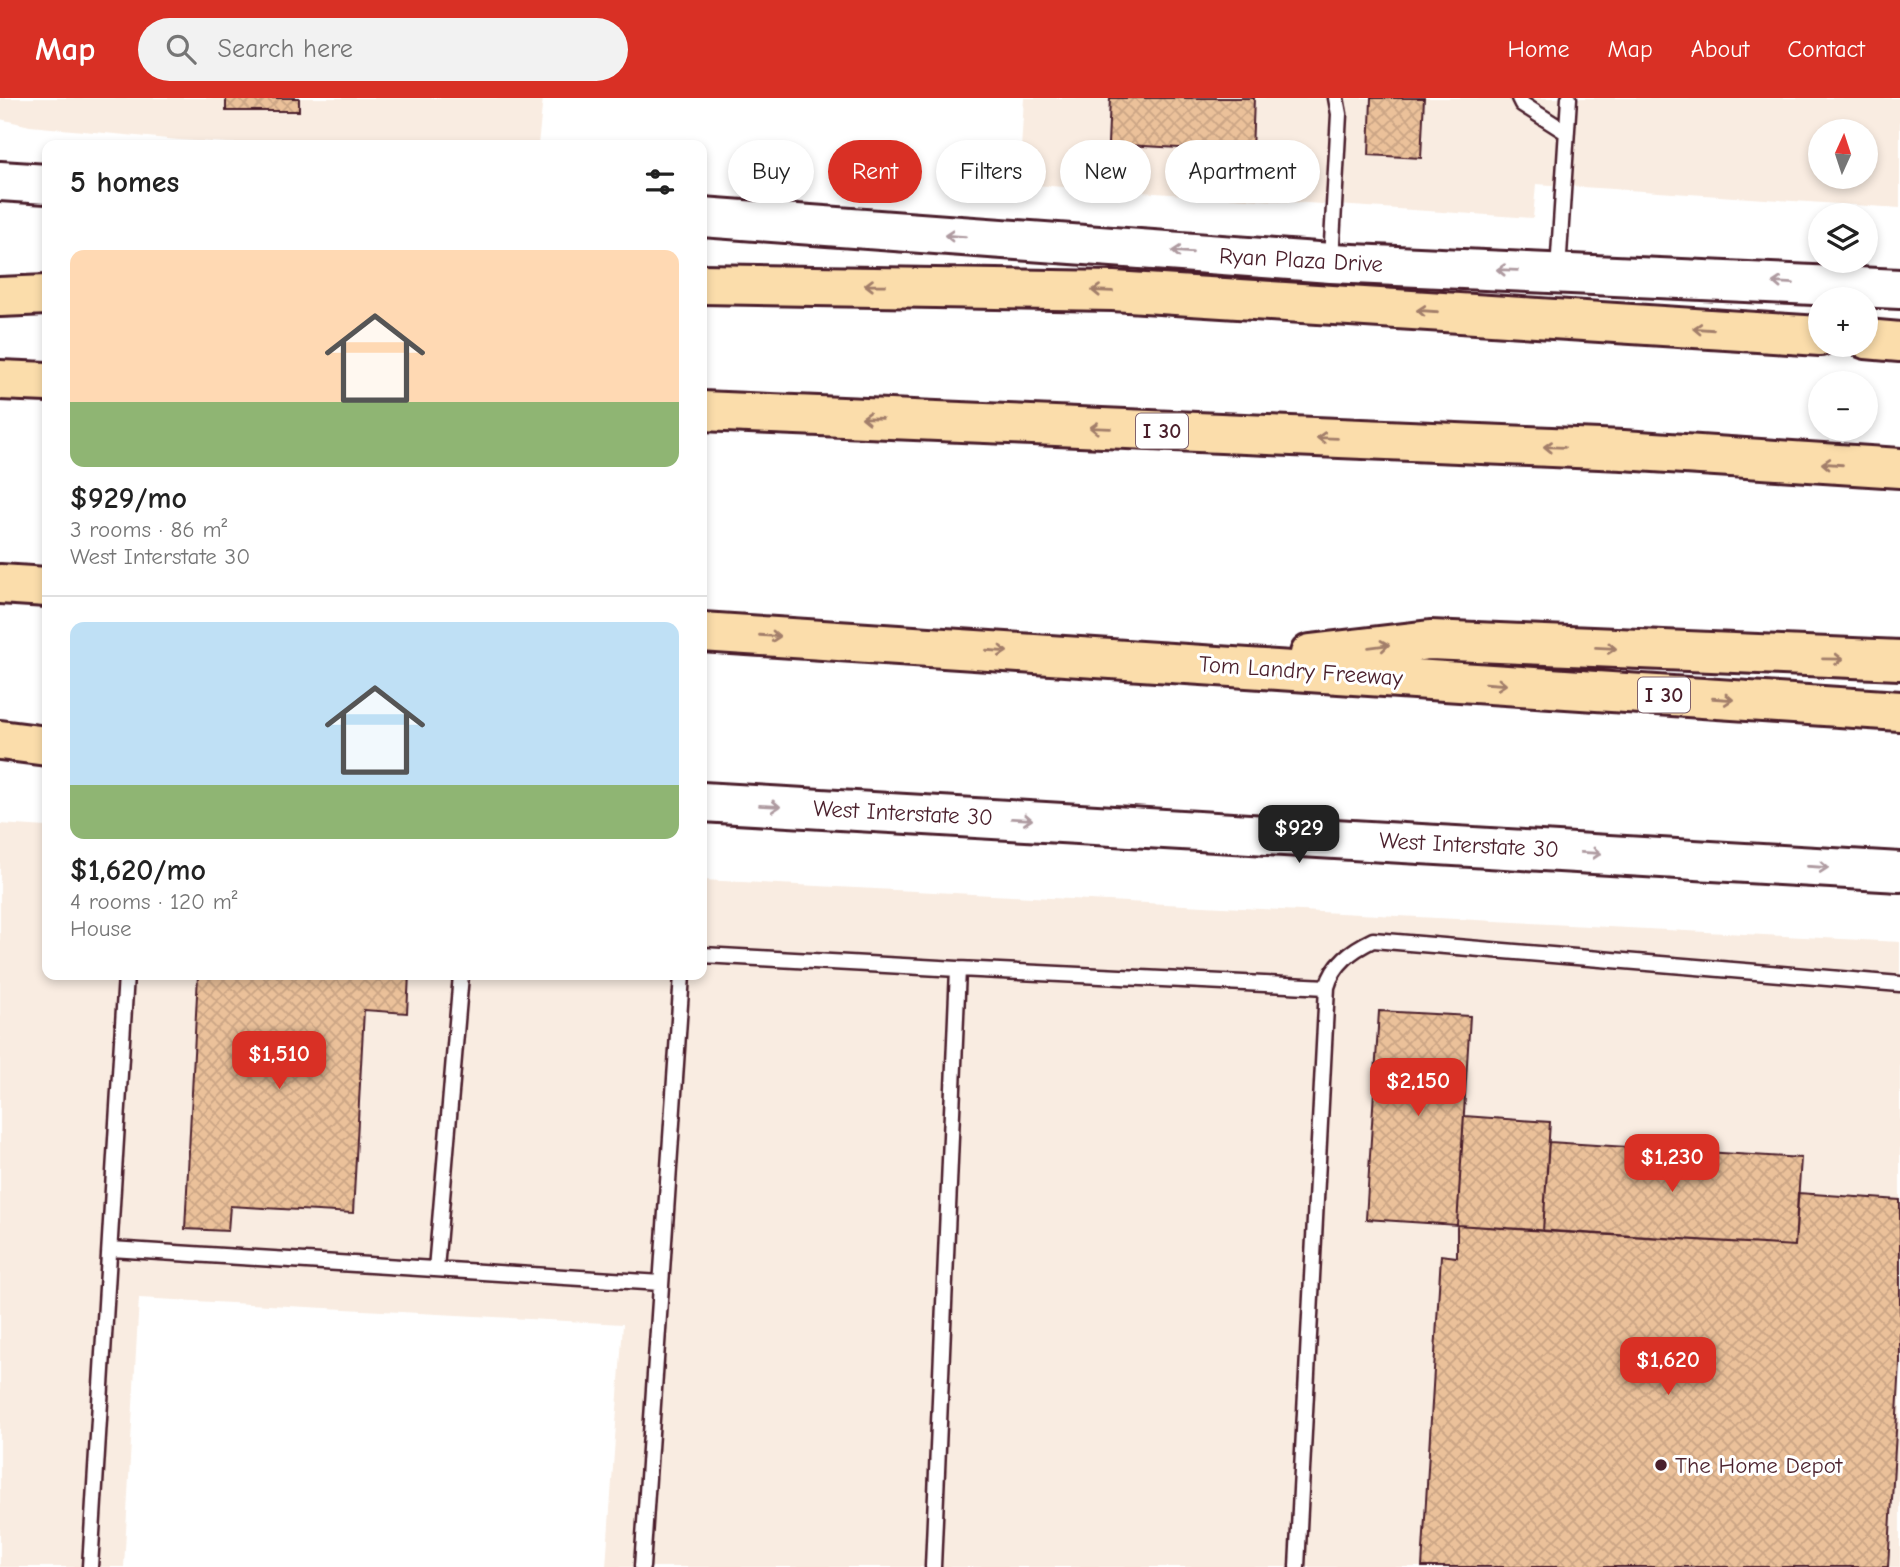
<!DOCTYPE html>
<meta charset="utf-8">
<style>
body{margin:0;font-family:"Comic Neue",sans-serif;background:#f2f2f2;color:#222;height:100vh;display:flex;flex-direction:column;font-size:26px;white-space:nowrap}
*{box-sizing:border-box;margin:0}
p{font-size:23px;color:#767676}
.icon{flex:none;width:38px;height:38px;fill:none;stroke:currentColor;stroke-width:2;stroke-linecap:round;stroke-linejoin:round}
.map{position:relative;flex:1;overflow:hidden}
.drawer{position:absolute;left:42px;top:42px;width:665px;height:840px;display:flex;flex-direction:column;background:#fff;border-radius:14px;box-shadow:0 4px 10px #0003}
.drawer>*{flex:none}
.guide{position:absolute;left:728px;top:42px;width:665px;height:63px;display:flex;gap:14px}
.needle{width:46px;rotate:3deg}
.tools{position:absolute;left:1808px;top:21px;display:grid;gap:14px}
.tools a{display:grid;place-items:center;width:70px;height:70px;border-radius:50%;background:#fff;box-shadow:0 4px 10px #0003;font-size:35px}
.price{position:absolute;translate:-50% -60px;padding:0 16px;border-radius:14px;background:#d93025;color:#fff;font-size:23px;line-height:46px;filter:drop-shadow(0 2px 4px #0008)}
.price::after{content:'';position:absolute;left:50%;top:42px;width:21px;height:16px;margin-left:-10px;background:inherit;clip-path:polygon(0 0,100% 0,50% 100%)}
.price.active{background:#222;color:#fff}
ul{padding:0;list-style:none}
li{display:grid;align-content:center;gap:14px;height:371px;padding:0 28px}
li+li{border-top:2px solid #e0e0e0}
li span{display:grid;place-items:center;height:217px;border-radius:14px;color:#555}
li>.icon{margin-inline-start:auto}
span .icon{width:126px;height:126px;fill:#fffc;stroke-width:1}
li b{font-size:30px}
h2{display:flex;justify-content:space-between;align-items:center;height:84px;padding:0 28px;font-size:30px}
.chip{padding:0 24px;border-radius:32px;background:#fff;box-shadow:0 4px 10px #0003;font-size:24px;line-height:63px}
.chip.active{background:#d93025;color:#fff}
header{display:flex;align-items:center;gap:42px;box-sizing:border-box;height:98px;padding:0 35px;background:#d93025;color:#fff}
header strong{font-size:33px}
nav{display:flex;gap:38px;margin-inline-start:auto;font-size:24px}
.search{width:490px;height:63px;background:#f2f2f2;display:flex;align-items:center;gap:18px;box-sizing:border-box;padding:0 24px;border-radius:38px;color:#767676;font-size:26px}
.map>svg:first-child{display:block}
.built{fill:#f9ece1;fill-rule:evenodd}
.building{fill:url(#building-cross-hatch);stroke:#4a1f2b;stroke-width:2}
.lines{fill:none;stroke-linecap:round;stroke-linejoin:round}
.lane-casing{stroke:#4a1f2b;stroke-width:19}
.secondary-casing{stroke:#4a1f2b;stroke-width:44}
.highway-casing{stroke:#4a1f2b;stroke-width:44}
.lane{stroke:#fff;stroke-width:14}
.secondary{stroke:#fff;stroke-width:38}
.highway{stroke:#fbddab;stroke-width:38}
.oneway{stroke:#ae9aa0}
.oneway2{stroke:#a27e6b}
.poi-dot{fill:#4a1f2b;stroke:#fff;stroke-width:2.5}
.labels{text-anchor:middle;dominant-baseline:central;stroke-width:6;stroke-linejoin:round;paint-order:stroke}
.shield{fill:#fff;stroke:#80626b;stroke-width:2}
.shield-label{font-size:21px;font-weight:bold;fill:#4a1f2b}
.street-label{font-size:23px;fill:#4a1f2b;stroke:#fff}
.poi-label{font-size:23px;fill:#4a1f2b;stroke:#fff;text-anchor:start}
</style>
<header>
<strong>Map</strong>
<div class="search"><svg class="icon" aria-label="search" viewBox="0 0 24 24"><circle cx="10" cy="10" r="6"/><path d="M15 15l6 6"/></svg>Search here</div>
<nav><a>Home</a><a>Map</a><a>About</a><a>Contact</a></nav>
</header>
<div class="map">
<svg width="1900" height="1469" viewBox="0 0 1900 1469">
<defs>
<pattern id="building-cross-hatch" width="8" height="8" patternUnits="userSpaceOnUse" patternTransform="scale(1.75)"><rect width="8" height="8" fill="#ebc19a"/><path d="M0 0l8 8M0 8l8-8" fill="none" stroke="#cba585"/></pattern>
</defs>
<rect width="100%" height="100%" fill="#fff"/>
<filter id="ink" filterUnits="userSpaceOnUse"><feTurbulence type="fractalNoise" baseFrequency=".0143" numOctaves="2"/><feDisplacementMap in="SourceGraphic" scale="14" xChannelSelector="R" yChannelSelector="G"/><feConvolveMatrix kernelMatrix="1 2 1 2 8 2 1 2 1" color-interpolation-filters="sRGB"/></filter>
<g filter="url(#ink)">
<!-- built -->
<path class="built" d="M0 0H543L538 47H262L179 42 30 28 0 21Z
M1024 0H1900V110L1536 86 1533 120 1019 86ZM1820 33H1866V79H1820Z
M0 726 47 729V877H702V782L1900 844V1469H606L623 1226 139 1200 124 1469H0Z"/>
<!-- building -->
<path class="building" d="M226 0H299V13H226Z
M1110 0H1254L1252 54 1108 46Z
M1371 0H1424L1421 60 1369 57Z
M198 877H409L407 915 364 912 353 1115 230 1108 228 1133 185 1131Z
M1379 913 1470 918 1457 1127 1366 1121Z
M1464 1018 1550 1024 1543 1133 1457 1127Z
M1549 1044 1801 1060 1795 1148 1543 1133Z
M1798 1095 1900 1102V1266L1888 1469H1422L1441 1157 1457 1159V1127L1795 1148Z"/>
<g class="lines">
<defs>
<path id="lane" d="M1519 0 1522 6 1566 34
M1331 163 1339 16 1336 0
M1558 173 1569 0
M702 857 958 871
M1327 889C1334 865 1352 852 1373 842L1900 886
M111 1151 661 1185
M436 1171 461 877
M90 1469 126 877
M642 1469 682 877
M933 1469 958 871 1327 889 1297 1469"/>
<path id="secondary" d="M0 83 47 86
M702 119 1331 165 1900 191
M702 704 1900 774"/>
<path id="highway" d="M702 186 1113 193 1820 238
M0 199 47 197
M1866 241 1900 244
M0 282 47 284
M702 313 1623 352 1900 370
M0 486 47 489
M702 534 1900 613
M1310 556 1430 542 1900 562
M0 642 47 648"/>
</defs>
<!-- lane casing -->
<use href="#lane" class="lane-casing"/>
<!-- secondary casing -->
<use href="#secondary" class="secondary-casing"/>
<!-- highway casing -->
<use href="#highway" class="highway-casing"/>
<!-- lane -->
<use href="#lane" class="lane"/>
<!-- secondary -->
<use href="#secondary" class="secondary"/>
<!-- highway -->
<use href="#highway" class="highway"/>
</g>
<!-- one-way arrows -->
<defs><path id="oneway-shaft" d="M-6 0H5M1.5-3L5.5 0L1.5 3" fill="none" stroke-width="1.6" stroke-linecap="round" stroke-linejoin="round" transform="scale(1.75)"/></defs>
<g class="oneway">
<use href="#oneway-shaft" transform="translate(955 138) rotate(-176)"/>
<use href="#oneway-shaft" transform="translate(1182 154) rotate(-176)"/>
<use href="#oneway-shaft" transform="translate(1507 172) rotate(-178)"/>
<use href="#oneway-shaft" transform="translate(1783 185) rotate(-177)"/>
<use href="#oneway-shaft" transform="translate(770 708) rotate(3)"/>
<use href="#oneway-shaft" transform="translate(1022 721) rotate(3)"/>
<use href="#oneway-shaft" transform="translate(1591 755) rotate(3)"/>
<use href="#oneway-shaft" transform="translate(1818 769) rotate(4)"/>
</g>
<g class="oneway2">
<use href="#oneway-shaft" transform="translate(875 187) rotate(-179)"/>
<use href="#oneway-shaft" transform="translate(1102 193) rotate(-178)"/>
<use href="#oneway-shaft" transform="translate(1427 213) rotate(-176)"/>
<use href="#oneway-shaft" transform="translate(1703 231) rotate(-176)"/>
<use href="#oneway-shaft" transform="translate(872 320) rotate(-178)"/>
<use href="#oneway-shaft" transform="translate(1100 330) rotate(-178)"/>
<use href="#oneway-shaft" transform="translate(1327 340) rotate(-178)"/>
<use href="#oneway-shaft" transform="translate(1554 349) rotate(-178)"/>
<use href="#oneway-shaft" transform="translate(1832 366) rotate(-176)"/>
<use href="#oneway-shaft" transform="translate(770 538) rotate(4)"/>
<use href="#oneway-shaft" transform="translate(1379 548) rotate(-7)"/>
<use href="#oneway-shaft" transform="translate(1606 550) rotate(3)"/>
<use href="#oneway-shaft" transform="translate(997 553) rotate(4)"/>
<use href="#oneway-shaft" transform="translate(1833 561) rotate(1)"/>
<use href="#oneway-shaft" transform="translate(1496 586) rotate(4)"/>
<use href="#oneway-shaft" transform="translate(1723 601) rotate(4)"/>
</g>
</g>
<!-- markers -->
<circle class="poi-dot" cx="1661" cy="1367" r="7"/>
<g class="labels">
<!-- shield labels -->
<g class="shield">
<rect x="1136" y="315.5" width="52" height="35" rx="5"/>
<rect x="1638" y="579.5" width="52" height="35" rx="5"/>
</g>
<g class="shield-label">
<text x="1162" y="333">I 30</text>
<text x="1664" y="597">I 30</text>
</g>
<!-- street labels -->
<g class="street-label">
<text transform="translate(1301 162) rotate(3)">Ryan Plaza Drive</text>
<text transform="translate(1301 573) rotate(4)">Tom Landry Freeway</text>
<text transform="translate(903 715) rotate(3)">West Interstate 30</text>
<text transform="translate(1469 747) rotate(3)">West Interstate 30</text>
</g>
<!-- poi labels -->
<g class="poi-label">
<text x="1675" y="1367">The Home Depot</text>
</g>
</g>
</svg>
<div class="tools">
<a><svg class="needle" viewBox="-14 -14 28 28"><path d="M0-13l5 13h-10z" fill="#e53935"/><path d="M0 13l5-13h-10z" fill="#767676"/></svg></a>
<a><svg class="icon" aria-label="layers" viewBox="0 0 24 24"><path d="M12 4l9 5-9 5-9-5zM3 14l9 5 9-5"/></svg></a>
<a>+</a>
<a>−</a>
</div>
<b class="price active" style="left:1299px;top:767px">$929</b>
<b class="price" style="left:279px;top:993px">$1,510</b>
<b class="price" style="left:1418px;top:1020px">$2,150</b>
<b class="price" style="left:1672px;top:1096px">$1,230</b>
<b class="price" style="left:1668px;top:1299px">$1,620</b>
<div class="guide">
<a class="chip">Buy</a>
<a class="chip active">Rent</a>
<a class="chip">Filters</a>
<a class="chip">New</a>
<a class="chip">Apartment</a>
</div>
<section class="drawer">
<h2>5 homes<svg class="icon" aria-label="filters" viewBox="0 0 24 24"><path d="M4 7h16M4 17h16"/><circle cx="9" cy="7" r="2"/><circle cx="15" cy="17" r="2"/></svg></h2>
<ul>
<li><span style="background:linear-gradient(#ffd9b3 70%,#8fb573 0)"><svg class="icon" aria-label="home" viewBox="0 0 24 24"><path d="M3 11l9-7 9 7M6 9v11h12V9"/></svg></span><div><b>$929/mo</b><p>3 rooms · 86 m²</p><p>West Interstate 30</p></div></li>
<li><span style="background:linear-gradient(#bfe0f5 75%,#8fb573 0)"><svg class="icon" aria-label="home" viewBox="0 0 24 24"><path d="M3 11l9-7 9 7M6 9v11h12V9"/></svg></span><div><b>$1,620/mo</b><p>4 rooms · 120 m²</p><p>House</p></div></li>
</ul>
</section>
</div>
